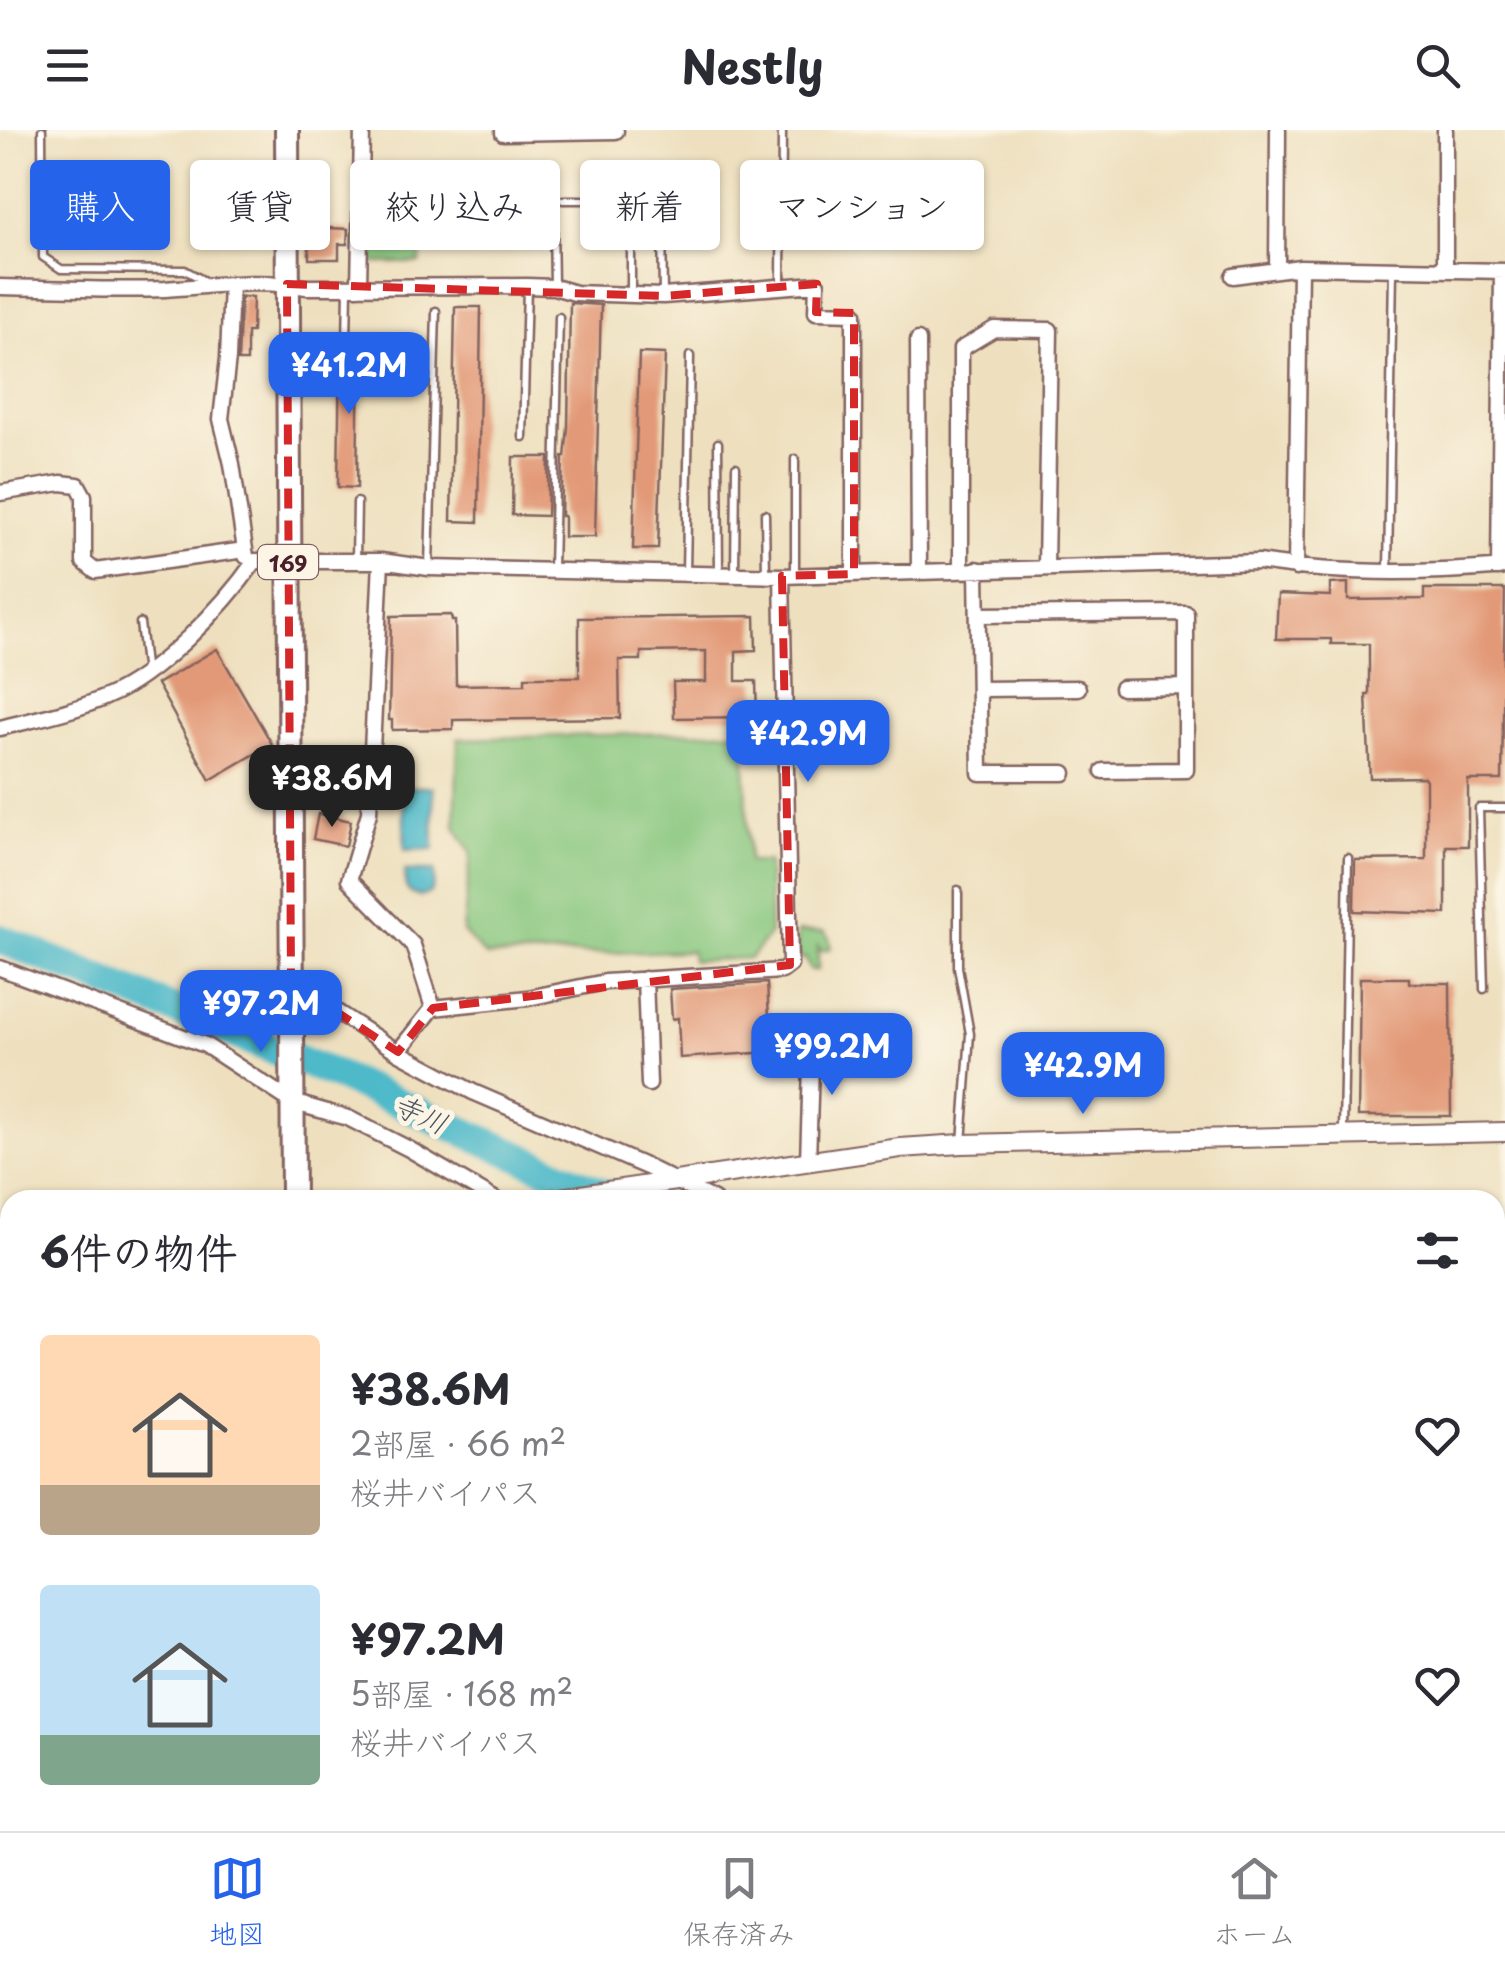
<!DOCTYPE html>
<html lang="ja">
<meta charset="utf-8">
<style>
body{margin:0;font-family:"Playpen Sans","Klee One",sans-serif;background:#f7f7f7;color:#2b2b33;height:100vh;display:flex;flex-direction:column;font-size:38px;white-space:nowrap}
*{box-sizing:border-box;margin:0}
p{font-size:32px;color:#7c7c81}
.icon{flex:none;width:55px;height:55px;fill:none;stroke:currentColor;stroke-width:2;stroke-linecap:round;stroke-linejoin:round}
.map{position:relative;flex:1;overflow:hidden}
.drawer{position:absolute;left:0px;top:1060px;width:1505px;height:642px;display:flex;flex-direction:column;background:#fff;border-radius:30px 30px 0 0;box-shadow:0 2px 8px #0004}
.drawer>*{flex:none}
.top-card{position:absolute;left:30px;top:30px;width:1000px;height:90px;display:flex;gap:20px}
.price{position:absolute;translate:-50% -85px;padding:0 22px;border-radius:20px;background:#2563eb;color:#fff;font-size:32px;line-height:65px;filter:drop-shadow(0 2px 5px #0008)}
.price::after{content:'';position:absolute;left:50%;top:60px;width:30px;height:22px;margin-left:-15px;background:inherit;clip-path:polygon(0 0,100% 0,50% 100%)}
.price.current{background:#222;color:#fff}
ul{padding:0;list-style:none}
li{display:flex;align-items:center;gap:30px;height:250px;padding:0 40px}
li span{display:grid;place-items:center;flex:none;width:280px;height:200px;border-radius:10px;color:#555}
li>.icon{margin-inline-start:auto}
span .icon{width:120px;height:120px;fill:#fffc;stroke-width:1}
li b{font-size:42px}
h2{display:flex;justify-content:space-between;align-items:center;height:120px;padding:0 40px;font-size:42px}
.pill{padding:0 35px;border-radius:10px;background:#fff;box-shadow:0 2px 8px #0004;font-size:35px;line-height:90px}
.pill.current{background:#2563eb;color:#fff}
header{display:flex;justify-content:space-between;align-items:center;height:130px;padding:0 40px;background:#fff;font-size:45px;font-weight:700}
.menu{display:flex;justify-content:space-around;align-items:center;height:140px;border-top:2px solid #e1e1e2;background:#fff;font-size:28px;color:#7c7c81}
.menu a{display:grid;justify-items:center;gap:5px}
.menu .current{color:#2563eb}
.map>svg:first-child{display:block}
.green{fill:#86c67d;stroke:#687254;stroke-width:2.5}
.water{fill:#4db9c9;stroke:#4c6c7a;stroke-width:2.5}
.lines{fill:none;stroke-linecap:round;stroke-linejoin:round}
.river{stroke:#4db9c9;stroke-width:30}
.building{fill:#e29977}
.service-casing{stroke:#83635f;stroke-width:11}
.minor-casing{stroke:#83635f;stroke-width:19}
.tertiary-casing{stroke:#83635f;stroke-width:22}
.primary-casing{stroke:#83635f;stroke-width:25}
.trunk-casing{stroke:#83635f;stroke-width:28}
.service{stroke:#fff;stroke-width:6}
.minor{stroke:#fff;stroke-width:14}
.tertiary{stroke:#fff;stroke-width:18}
.primary{stroke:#fff;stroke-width:20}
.trunk{stroke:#fff;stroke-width:22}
.marked{fill:none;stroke:#d62828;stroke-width:8;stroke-dasharray:20 12;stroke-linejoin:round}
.labels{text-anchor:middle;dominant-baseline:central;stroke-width:10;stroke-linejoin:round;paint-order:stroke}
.shield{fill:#fcf5e5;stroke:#7f5f63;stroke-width:2.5}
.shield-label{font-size:22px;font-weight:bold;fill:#4a1f2b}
.water-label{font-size:28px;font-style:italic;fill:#4b5562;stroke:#fcf5e5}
</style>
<header><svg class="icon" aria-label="menu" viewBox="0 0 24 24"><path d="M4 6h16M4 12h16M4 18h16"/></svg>Nestly<svg class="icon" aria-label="search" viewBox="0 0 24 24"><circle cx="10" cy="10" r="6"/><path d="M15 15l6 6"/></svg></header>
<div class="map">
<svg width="1505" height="1701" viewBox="0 0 1505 1701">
<rect width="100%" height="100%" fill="#fcf5e5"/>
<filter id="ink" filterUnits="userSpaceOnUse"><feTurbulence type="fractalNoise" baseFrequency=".01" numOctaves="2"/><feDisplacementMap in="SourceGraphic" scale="20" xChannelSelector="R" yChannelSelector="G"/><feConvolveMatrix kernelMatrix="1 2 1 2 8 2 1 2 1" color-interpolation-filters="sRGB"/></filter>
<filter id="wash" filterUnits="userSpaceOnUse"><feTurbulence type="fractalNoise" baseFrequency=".0048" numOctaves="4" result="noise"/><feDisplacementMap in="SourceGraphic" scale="40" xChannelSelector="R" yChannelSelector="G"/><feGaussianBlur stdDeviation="2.25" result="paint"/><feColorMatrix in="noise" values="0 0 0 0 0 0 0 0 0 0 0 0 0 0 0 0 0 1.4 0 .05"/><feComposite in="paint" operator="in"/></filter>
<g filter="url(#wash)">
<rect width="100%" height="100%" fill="#eee0bf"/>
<!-- green -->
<path class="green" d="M364 119H420V133H364Z
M744 601 749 732H768L770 804 750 828 692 831 691 821 486 826 463 802 471 722 455 697 458 609Z
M798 802H824L829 808 831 819 821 821 818 816V840H810L805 828H796Z"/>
<!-- water -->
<path class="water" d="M403 657H433L434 719 405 720Z
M405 741H434C435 755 435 765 419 766 404 763 405 754 405 741Z"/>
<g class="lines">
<!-- river -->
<path class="river" d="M0 809 336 945 618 1070
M1495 1618 1505 1614
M728 1692 730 1701
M1114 1692 1124 1701
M1352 1701 1365 1692"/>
</g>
<g id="blocks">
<!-- building -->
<path class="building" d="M309 97 348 99 347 114H339V129H309Z
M241 167H253L252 202H247V231H238Z
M570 173 601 175 595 407H564V386H561L563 327H565L568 297Z
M455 177H481L478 392 451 391Z
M340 215 346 219 359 216 357 358 338 357Z
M639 223 665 224 658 419H633Z
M513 327H549L547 386 512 385Z
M1348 453V470L1424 469V459H1505L1502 650H1468V716H1446V784L1354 781 1355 730 1426 729V650L1424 647 1370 648 1366 565H1369V514H1331V509H1276L1278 464 1330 466V454Z
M451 485 452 491H455L456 555 525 554V547H579V488L755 486 756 520 736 521V551H756L757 587 674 588 673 552H706V521L641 522V530H619L620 588 453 590V599L392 600V590H389L391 486Z
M217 519 272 614 210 650 157 554Z
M318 684 351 691 346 716 313 709Z
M1360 848H1409V853H1450L1451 986H1358Z
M767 853 771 922 680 928 678 888 672 889 670 859Z"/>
</g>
</g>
<g filter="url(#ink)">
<use href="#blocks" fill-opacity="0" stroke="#83635f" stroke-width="2.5"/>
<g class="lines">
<defs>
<path id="service" d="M42 0 43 127 61 139 185 140 208 153
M563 70H631V164
M553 91 554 156
M662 92 663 165
M781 154 782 0
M347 212 348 158
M523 307 527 157
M718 313 719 443
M795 329V444
M765 384 766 444
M356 430 357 372
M429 437 436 181
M553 439 559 187
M1388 440 1393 140
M686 443 690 226
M735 444 736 337
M140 493 146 544
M958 760V837L970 904 962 1013
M1484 859 1479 678H1505
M1343 1002 1348 728"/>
<path id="minor" d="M503 0V3L616 1
M1445 0V140
M1277 139 1278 0
M1233 146 1300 137 1505 141
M231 154 228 228 221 289 232 334 246 426
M0 157C55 158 111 161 165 159 212 156 260 149 306 157L527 156 554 157 575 163 663 166 817 154 816 182 854 183V444
M359 157 362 0
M918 210 919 442
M0 363 61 353 78 355 84 366V432L95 441 245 420
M381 431 369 683 349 750 413 815 433 878 528 868 605 852 782 841 790 835 782 446
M1296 438 1300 137
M1499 438 1502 141
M977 439 980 643H1064
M961 440V219L994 199 1050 200 1046 437
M978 485 1186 483V640L1103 641
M1122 558 1186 557
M979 559 1078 558
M0 598C35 589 72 582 106 567 157 546 223 477 255 431H381L429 438 782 446 1259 432C1339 445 1424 444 1505 437
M0 838 205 915 292 972 348 988 409 1019 496 1070
M645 849 649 954
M291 852 398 922
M433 878 398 922 473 962 647 1037 714 1070
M808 1031 812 903
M1495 1274H1505
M1495 1587 1505 1585
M0 1593 10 1595
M1495 1642 1505 1639
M32 1692V1701
M694 1692 695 1701
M773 1692 774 1701
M880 1692 881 1701
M1067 1692 1075 1701
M1180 1692 1197 1701
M625 1701 626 1692
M1247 1701V1692
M1284 1701 1299 1692
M1379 1701 1391 1692"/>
<path id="tertiary" d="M547 1070 900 1018 962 1014 1505 1002
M0 1140 10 1139"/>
<path id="primary" d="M0 1353 10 1363"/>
<path id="trunk" d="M287 0 293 1070
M355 1692V1701"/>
</defs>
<!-- service casing -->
<use href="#service" class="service-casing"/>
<!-- minor casing -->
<use href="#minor" class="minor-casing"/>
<!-- tertiary casing -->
<use href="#tertiary" class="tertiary-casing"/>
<!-- primary casing -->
<use href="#primary" class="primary-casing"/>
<!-- trunk casing -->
<use href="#trunk" class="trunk-casing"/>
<!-- service -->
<use href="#service" class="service"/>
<!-- minor -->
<use href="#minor" class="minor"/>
<!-- tertiary -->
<use href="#tertiary" class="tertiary"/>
<!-- primary -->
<use href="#primary" class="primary"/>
<!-- trunk -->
<use href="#trunk" class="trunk"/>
</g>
</g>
<!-- marked area -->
<path class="marked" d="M287 154 663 166 817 154 816 182 854 183V444L782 446 790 835 433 878 398 922 291 852Z"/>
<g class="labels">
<!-- shield labels -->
<rect class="shield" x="258" y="415" width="60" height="34" rx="8"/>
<g class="shield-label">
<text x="288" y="432">169</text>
</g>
<!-- water labels -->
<g class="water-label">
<text transform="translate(421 983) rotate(24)">寺川</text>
</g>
</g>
</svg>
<b class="price" style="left:349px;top:287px">¥41.2M</b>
<b class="price" style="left:808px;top:655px">¥42.9M</b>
<b class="price current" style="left:332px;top:700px">¥38.6M</b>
<b class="price" style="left:261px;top:925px">¥97.2M</b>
<b class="price" style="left:832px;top:968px">¥99.2M</b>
<b class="price" style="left:1083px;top:987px">¥42.9M</b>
<div class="top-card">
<a class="pill current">購入</a>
<a class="pill">賃貸</a>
<a class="pill">絞り込み</a>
<a class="pill">新着</a>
<a class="pill">マンション</a>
</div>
<section class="drawer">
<h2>6件の物件<svg class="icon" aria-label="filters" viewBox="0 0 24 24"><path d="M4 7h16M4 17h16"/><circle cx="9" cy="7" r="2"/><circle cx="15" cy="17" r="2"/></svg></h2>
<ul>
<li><span style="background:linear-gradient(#ffd9b3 75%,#b9a48a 0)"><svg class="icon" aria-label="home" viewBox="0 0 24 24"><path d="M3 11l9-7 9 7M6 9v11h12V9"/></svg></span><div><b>¥38.6M</b><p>2部屋 · 66 m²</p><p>桜井バイパス</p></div><svg class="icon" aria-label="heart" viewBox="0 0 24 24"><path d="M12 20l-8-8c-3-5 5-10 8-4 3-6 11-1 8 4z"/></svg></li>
<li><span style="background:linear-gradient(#bfe0f5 75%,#7fa58c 0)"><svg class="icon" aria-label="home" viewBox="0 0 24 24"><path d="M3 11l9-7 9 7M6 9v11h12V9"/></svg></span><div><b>¥97.2M</b><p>5部屋 · 168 m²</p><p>桜井バイパス</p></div><svg class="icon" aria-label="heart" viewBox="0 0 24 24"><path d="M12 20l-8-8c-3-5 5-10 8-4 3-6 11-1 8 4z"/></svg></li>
</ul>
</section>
</div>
<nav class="menu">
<a class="current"><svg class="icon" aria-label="map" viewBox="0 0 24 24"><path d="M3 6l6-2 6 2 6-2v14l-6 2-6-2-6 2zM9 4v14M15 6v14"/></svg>地図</a>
<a><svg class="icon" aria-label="saved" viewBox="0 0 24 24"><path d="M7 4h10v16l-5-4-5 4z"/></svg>保存済み</a>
<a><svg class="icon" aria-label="home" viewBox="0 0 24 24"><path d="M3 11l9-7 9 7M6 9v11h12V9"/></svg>ホーム</a>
</nav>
